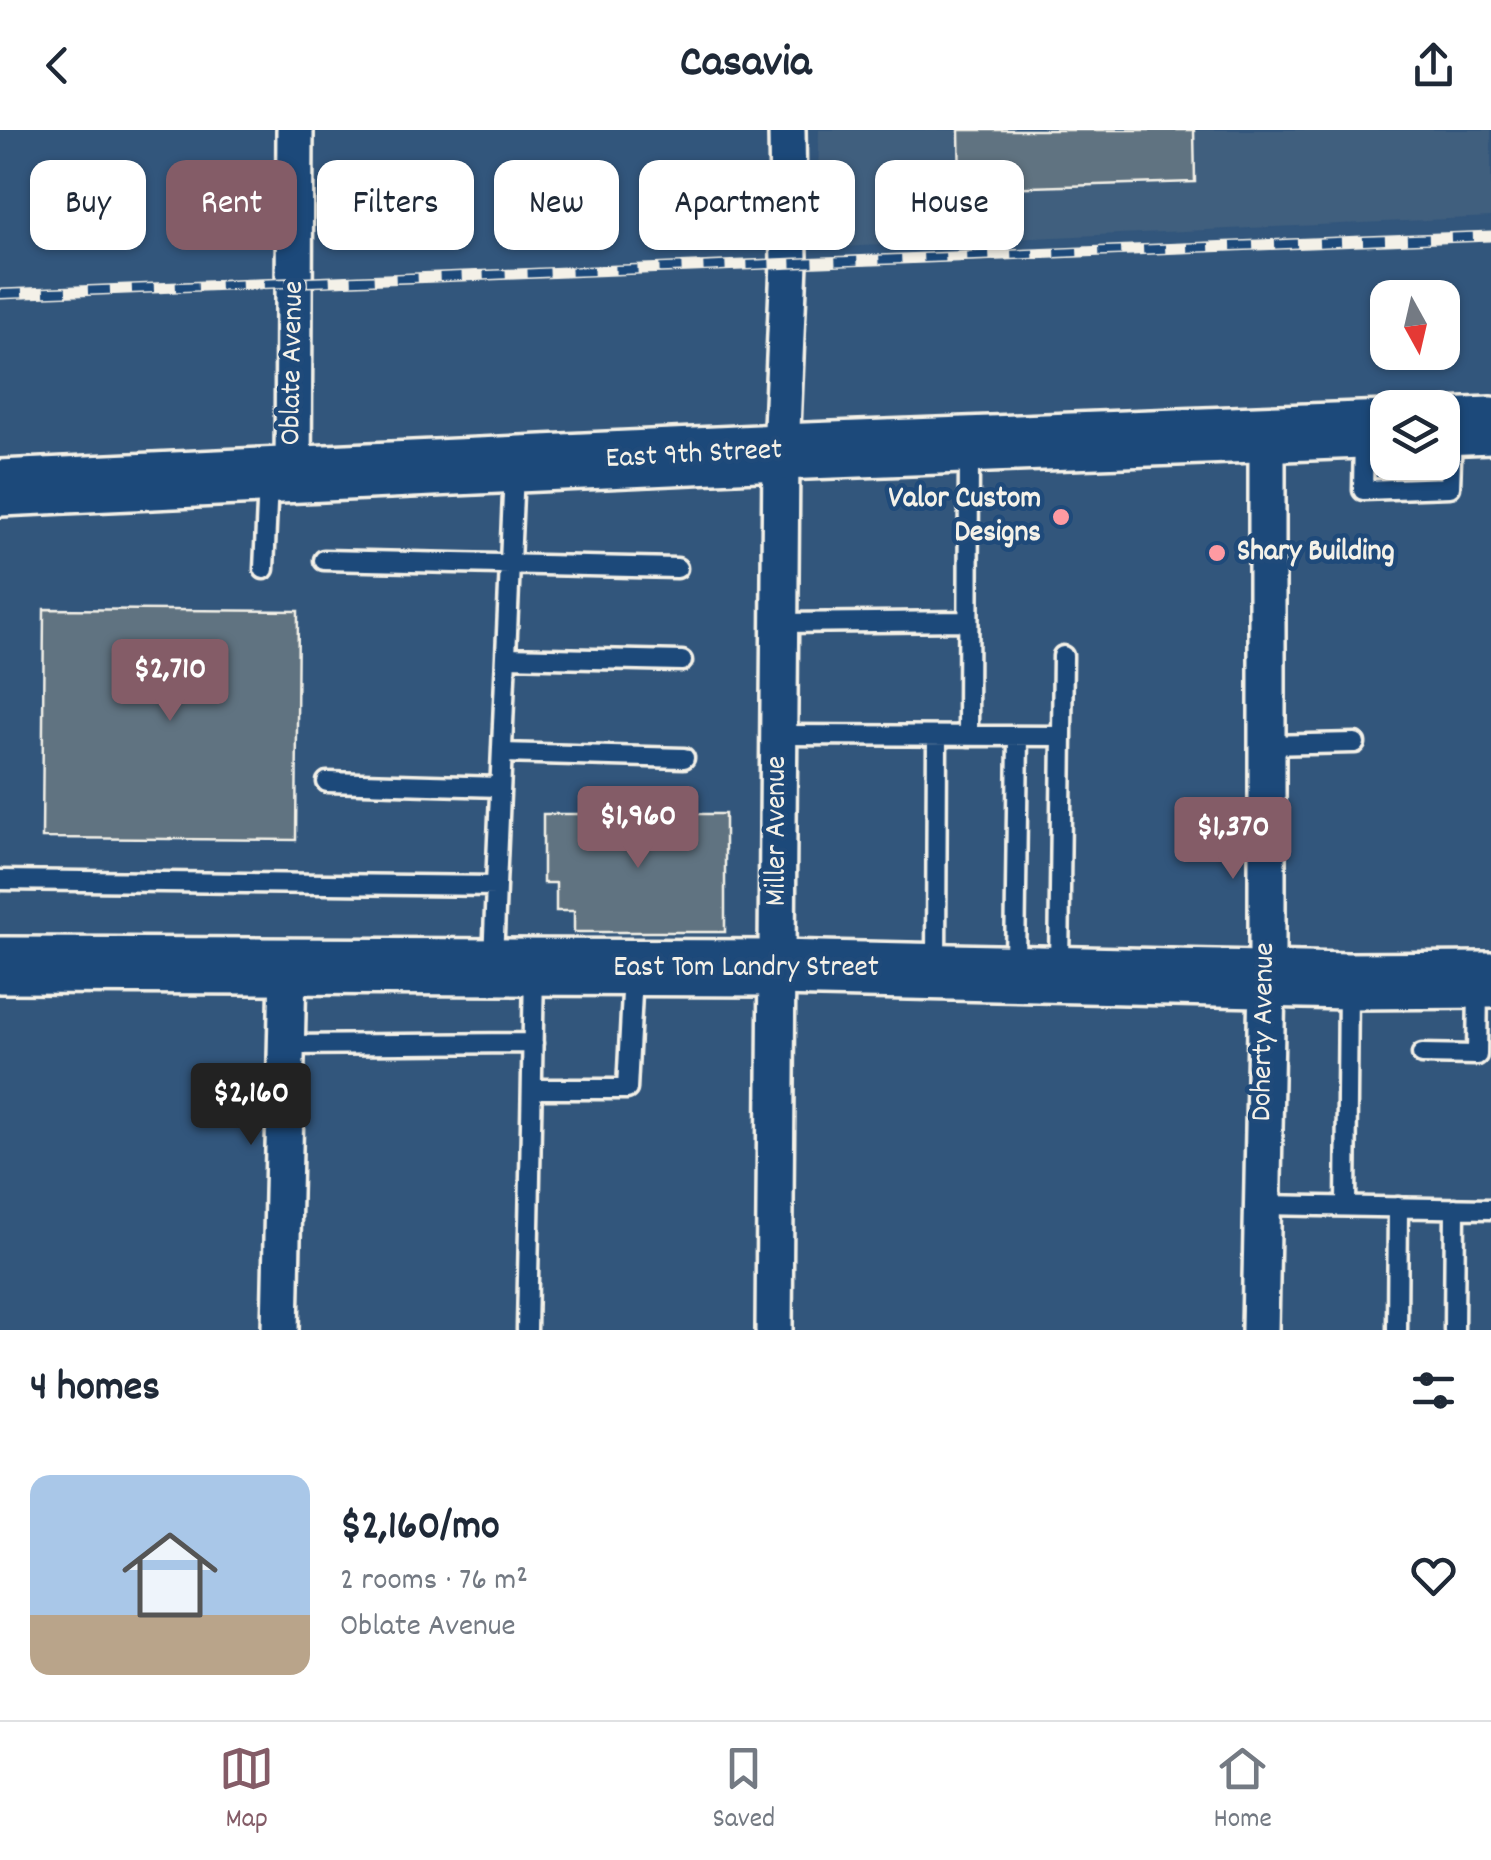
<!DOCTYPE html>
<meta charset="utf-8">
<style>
body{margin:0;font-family:Dekko,sans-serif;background:#f2f2f3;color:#1f2937;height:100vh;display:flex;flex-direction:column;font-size:38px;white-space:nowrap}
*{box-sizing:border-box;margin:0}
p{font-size:32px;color:#747a83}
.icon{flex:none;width:55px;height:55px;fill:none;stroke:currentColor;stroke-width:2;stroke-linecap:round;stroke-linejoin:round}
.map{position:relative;height:1200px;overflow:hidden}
.sheet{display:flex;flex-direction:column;background:#fff;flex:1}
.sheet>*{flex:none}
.guide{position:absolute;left:30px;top:30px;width:1432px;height:90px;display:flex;gap:20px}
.needle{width:65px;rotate:172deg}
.tools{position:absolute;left:1370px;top:150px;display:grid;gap:20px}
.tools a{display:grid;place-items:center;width:90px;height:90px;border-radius:20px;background:#fff;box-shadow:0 2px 8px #0004;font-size:50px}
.price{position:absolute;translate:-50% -85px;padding:0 22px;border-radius:10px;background:#845c67;color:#fff;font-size:32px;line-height:65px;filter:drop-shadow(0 2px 5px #0008)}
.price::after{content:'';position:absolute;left:50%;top:60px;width:30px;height:22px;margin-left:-15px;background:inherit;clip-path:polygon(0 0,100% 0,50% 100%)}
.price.selected{background:#222;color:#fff}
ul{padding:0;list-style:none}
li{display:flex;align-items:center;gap:30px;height:250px;padding:0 30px}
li+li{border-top:2px solid #e0e1e3}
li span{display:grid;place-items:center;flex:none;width:280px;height:200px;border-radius:20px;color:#555}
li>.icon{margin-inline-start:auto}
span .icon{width:120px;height:120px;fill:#fffc;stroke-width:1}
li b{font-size:42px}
h2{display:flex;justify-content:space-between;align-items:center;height:120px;padding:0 30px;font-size:42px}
.pill{padding:0 35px;border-radius:20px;background:#fff;box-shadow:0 2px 8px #0004;font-size:35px;line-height:90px}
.pill.selected{background:#845c67;color:#fff}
header{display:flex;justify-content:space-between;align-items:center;height:130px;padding:0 30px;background:#fff;font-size:45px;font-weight:800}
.tabs{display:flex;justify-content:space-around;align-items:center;height:140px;border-top:2px solid #e0e1e3;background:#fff;font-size:28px;color:#747a83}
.tabs a{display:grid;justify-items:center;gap:5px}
.tabs .selected{color:#845c67}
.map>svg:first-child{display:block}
.built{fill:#405f7e}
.building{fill:#607381;stroke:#f4f1e8;stroke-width:2.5}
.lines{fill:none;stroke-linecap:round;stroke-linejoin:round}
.service-casing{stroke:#f4f1e8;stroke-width:25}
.minor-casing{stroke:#f4f1e8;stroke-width:42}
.primary-casing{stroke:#f4f1e8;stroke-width:62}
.service{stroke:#1f4a7a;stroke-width:18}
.minor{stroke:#1f4a7a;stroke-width:35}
.primary{stroke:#1f4a7a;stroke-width:55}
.rail-casing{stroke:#f4f1e8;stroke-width:11}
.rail{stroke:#1f4a7a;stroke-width:8;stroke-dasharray:22;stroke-linecap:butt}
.poi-dot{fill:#ff9aa2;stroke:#1f4a7a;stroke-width:4}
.labels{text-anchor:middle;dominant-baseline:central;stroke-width:9;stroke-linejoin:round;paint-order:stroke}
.street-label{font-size:30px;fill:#f4f1e8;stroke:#1f4a7a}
.poi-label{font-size:30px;font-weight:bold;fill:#f4f1e8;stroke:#1f4a7a;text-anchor:end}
</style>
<header><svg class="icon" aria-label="back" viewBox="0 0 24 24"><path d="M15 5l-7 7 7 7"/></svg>Casavia<svg class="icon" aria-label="share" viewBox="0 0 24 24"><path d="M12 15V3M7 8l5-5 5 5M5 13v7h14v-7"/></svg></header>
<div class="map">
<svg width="1491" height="1200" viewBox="0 0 1491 1200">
<rect width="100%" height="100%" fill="#32567c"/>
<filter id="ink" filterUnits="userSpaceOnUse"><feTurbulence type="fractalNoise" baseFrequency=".01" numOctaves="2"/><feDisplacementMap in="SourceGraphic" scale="20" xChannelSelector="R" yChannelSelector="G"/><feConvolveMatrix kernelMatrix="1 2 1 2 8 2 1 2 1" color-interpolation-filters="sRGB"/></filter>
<g filter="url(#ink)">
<!-- built -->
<path class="built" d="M819 0H1491V87L817 118Z"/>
<!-- building -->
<path class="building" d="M959 0H1194L1195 52 960 59Z
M44 479 298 481 296 710 42 708Z
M543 684H725V802H574V781H556V753H543Z"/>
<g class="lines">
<defs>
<path id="service" d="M1364 304 1363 360 1450 357 1452 302
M324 430 677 438
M264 439 268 353
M780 493 968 491
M506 527 682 531
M779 605 1062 606
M968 606 969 321
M1265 615 1355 613
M502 623 684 628
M327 652 500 657
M0 750 496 756 493 830
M496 756 514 341
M936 835 937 606
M1015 836 1018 606
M1059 838 1063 526
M286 915 533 913
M1422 924 1477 925 1478 856
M533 959H627L633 844
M1261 1075 1491 1079
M1346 1076 1348 856
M527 1200 534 841
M1397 1200 1398 1077
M1454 1200 1455 1078"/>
<path id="minor" d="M293 347 295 0
M280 1200 288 838
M774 1200 781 322 789 133 787 0
M1260 1200 1267 849V305"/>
<path id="primary" d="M1442 297 1491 295
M0 358 781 322 1388 299
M0 835 777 838 1348 851 1491 850"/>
</defs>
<!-- service casing -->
<use href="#service" class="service-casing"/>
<!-- minor casing -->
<use href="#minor" class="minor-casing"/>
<!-- primary casing -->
<use href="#primary" class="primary-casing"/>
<!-- service -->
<use href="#service" class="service"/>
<!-- minor -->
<use href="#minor" class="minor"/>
<!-- primary -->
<use href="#primary" class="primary"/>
<defs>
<path id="rail" d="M0 164 1491 106"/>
</defs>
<!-- rail casing -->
<use href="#rail" class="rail-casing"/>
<!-- rail -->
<use href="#rail" class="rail"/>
</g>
</g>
<!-- markers -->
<g class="poi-dot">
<circle cx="1061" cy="387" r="10"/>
<circle cx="1217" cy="423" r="10"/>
</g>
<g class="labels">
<!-- street labels -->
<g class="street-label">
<text transform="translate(294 233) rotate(-89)">Oblate Avenue</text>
<text transform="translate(694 326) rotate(-3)">East 9th Street</text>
<text transform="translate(778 701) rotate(-90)">Miller Avenue</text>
<text x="746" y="839">East Tom Landry Street</text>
<text transform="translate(1265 902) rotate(-89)">Doherty Avenue</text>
</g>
<!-- poi labels -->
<g class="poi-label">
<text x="1041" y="370">Valor Custom<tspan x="1041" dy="34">Designs</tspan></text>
<text x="1237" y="423" text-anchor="start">Shary Building</text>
</g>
</g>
</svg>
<div class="tools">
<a><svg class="needle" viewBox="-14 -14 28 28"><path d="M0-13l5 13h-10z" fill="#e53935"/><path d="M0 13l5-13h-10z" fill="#747a83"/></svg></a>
<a><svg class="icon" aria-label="layers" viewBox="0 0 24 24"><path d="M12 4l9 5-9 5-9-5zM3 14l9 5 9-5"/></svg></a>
</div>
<b class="price" style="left:170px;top:594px">$2,710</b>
<b class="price" style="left:638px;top:741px">$1,960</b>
<b class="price" style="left:1233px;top:752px">$1,370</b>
<b class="price selected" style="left:251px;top:1018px">$2,160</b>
<div class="guide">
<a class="pill">Buy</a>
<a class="pill selected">Rent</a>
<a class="pill">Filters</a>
<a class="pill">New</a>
<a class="pill">Apartment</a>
<a class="pill">House</a>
</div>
</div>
<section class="sheet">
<h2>4 homes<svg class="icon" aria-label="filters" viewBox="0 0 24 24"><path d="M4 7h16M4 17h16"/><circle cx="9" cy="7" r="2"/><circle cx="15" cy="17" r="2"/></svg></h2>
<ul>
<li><span style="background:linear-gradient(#a9c7e8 70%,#b9a48a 0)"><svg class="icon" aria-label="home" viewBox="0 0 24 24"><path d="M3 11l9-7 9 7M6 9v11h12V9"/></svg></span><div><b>$2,160/mo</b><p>2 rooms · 76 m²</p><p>Oblate Avenue</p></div><svg class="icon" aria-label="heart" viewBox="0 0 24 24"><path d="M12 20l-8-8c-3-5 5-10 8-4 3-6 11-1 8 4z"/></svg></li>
</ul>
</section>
<nav class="tabs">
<a class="selected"><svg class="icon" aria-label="map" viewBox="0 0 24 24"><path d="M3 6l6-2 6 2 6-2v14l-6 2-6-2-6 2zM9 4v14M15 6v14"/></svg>Map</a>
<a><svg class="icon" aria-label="saved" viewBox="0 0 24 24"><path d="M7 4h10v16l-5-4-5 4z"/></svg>Saved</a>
<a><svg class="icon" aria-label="home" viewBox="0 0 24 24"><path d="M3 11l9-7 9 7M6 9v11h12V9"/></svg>Home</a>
</nav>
